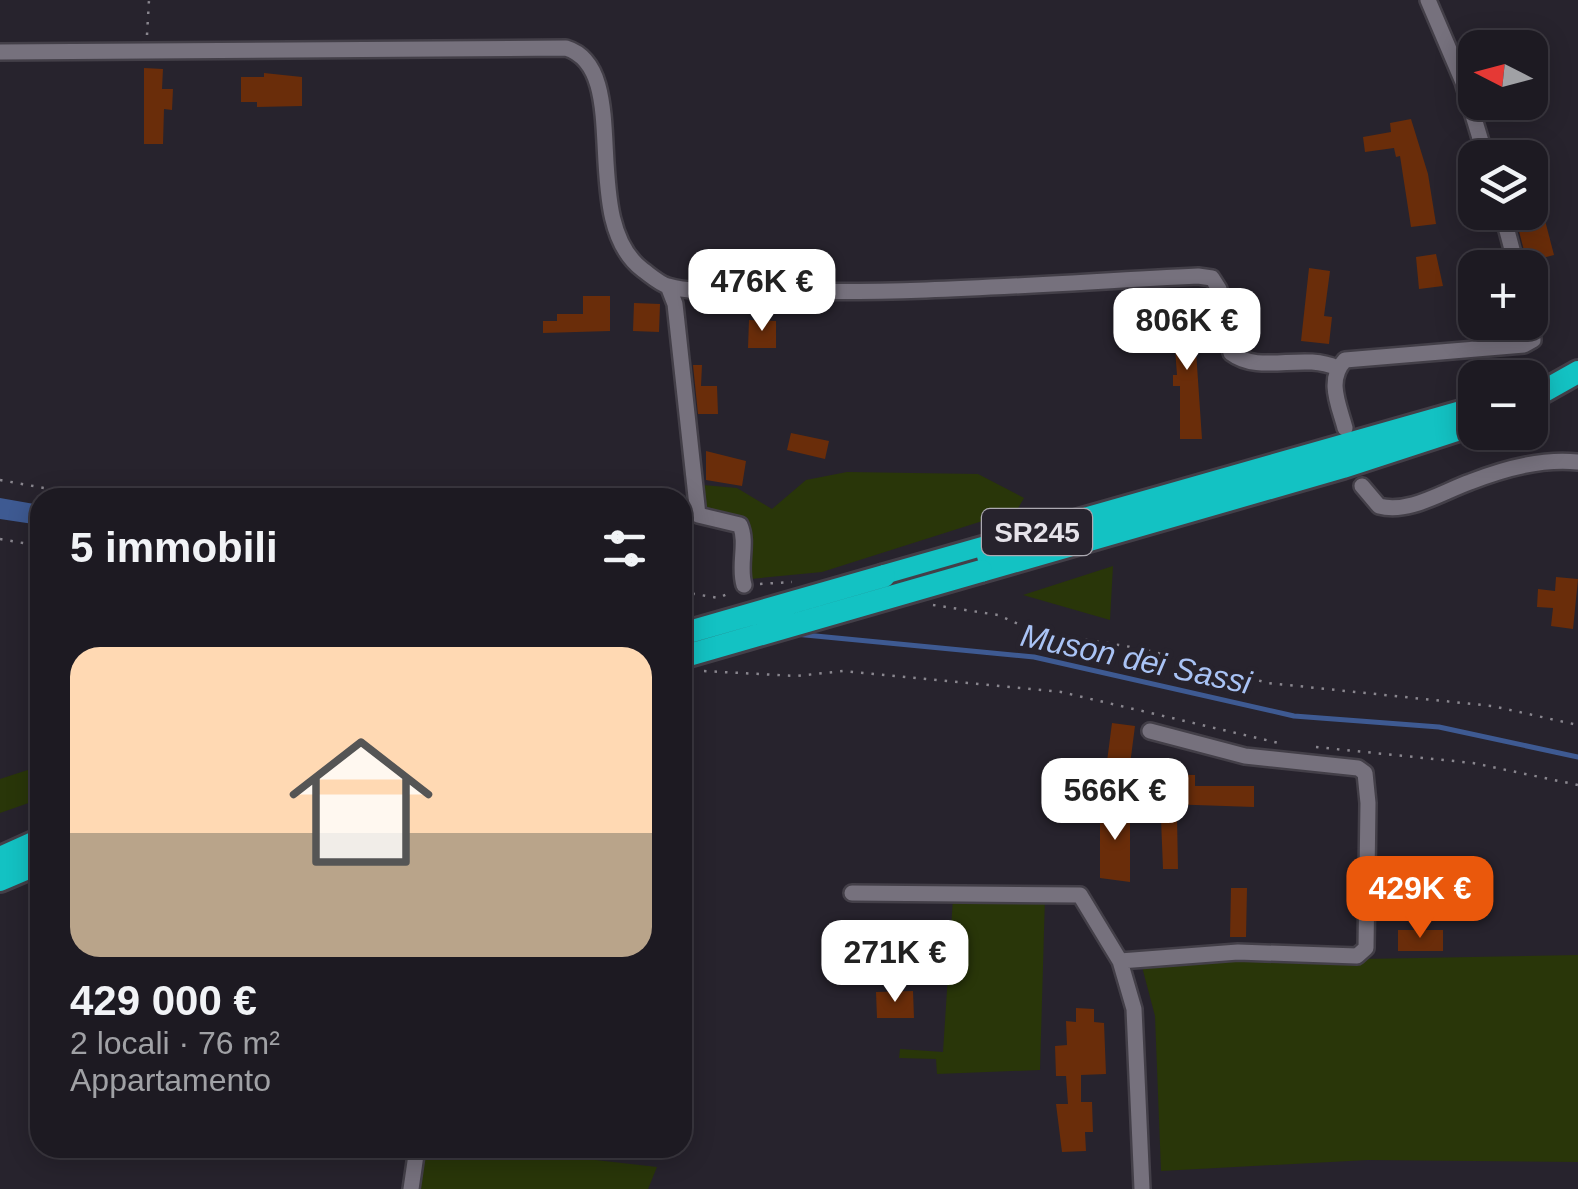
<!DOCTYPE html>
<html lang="it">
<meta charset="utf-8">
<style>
body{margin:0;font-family:Helvetica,sans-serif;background:#2a272f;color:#f1f3f6;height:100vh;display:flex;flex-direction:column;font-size:38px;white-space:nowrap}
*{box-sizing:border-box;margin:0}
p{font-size:32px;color:#a0a1a5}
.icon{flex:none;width:55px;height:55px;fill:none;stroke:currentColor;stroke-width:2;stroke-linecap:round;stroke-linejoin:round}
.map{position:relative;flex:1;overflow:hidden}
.sheet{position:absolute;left:30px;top:488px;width:662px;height:670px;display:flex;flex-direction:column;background:#1d1a22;border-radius:30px;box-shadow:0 5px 25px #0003,0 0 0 2px #3b3840}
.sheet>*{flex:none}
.needle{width:65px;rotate:276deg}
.buttons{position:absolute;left:1458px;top:30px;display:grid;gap:20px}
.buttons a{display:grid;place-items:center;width:90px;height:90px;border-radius:20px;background:#1d1a22;box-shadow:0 5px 25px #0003,0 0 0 2px #3b3840;font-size:50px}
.price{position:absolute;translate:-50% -85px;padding:0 22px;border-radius:20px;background:#fff;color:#222;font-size:32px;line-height:65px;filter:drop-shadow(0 2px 5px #0008)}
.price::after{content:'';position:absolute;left:50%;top:60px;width:30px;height:22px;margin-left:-15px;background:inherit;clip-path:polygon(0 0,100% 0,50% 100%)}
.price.selected{background:#ea580c;color:#fff}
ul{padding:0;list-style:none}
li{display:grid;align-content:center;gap:20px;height:530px;padding:0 40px}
li span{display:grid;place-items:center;height:310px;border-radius:30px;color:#555}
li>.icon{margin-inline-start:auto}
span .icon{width:180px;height:180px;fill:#fffc;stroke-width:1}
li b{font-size:42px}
h2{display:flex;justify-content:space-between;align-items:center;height:120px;padding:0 40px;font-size:42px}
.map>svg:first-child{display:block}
.green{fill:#293609}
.water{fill:#3e5a92}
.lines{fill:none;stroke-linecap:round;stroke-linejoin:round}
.stream{stroke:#3e5a92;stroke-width:5}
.building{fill:#6a2d0a}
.minor-casing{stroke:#433f48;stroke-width:20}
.highway-casing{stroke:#433f48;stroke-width:28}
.path{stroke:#89868e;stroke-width:2.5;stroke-dasharray:2.5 8;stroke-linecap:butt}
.minor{stroke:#76717d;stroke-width:15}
.highway{stroke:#13c2c3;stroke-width:22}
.highway-bridge-casing{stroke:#433f48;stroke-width:28;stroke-linecap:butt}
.highway-bridge{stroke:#13c2c3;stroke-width:22}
.labels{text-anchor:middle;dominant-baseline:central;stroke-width:10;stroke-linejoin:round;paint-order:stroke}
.shield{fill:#27232d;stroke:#aca9b1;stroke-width:2.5}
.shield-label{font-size:28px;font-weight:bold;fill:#e5e2e9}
.water-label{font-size:32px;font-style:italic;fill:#a9c3f5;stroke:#27232d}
</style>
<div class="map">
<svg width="1578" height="1189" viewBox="0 0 1578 1189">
<rect width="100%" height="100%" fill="#27232d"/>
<!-- green -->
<path class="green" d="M847 472 978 474 1024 498 1017 510 822 572 750 579 745 563 749 526 704 512 703 485 737 488 772 509 806 480Z
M1113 566 1110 620 1023 595Z
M40 766V799L0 813V779Z
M1045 896 1040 1070 937 1074 936 1059 899 1058 900 1049 943 1052 953 898Z
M1578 955V1162L1368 1160 1161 1171 1155 1016 1141 963Z
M423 1148H491L657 1167 648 1189H417Z"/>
<!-- water -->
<path class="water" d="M0 498 40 505V525L0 519Z"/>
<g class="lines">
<!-- stream -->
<path class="stream" d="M795 634 1034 657 1294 716 1439 727 1578 757"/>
</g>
<!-- building -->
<path class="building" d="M144 68 163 69 162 89H173L172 110 164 109 163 144H144Z
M264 73 302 77V106L257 107V102H241V77H264Z
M1411 119 1428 174 1436 224 1411 227 1400 156 1396 157 1394 148 1365 152 1363 137 1391 132 1390 123Z
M1530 178H1534L1554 255 1527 262 1514 212H1530Z
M1436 254 1443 286 1419 289 1416 257Z
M1309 268 1330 271 1324 316 1332 317 1329 344 1301 341Z
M583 296H610V331L543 333V321H557V314H583Z
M634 303 660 304 659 332 633 331Z
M1193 307 1202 439H1180V386H1173V375H1177L1172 308Z
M749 320 776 321V348H748Z
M693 365H702L701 386H717L718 414H698Z
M791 433 829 441 825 459 787 450Z
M706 451 746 461 742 486 706 480Z
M1556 577 1578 579 1573 629 1551 626 1553 608 1537 607 1538 589 1555 591Z
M1112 723 1135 726 1128 780 1105 777Z
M1146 774 1195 775V786H1254V807L1166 804 1167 794H1145Z
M1108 805H1130V882L1100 878V809Z
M1177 818 1178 869H1163L1161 819Z
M1231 888H1247L1246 937H1230Z
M1398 930H1443V951H1398Z
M913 991 914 1018H877L876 992Z
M1076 1008 1094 1009V1022L1104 1023 1106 1074 1081 1075V1102H1092L1093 1132H1085L1086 1151 1062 1152 1056 1104H1068L1066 1076H1056L1055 1046 1067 1045 1066 1021 1076 1022Z"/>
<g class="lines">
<defs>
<path id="minor" d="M1428 0 1463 82 1486 158
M0 52 566 48C635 69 576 220 643 270 650 275 660 284 668 286 694 294 732 289 759 290 905 296 1052 283 1198 276L1212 278 1219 289 1231 353C1260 375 1303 352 1337 368
M1502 212 1517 268
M668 286 675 304 698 515 740 525C748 543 738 565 744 585
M1345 428C1339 405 1326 380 1345 360L1524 345 1533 340 1530 313
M1362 486 1379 506C1409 514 1442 492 1470 482 1503 469 1542 458 1578 462
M852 893 1080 895 1120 961 1134 1009 1142 1189
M1120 961 1238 952 1357 956 1366 948 1368 803 1365 773 1358 768 1245 756 1150 731
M411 1189 417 1148"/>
<path id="highway" d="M1530 399 1578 372
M981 571 1343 467 1475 424
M884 576 1475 408
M0 858 40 840
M0 880 40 863"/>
</defs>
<!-- minor casing -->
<use href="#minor" class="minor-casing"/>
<!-- highway casing -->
<use href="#highway" class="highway-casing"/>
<!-- path -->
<path class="path" d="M147 35 149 0
M0 480 99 498
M0 539 40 546
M760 584 792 582
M682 592 719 598 729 593
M933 605 998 615 1034 631 1143 649 1268 683 1492 706 1578 725
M704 671 796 676 843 671 1061 692 1283 744
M1316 747 1473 763 1578 785"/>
<!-- minor -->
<use href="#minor" class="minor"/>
<!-- highway -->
<use href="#highway" class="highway"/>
<defs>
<path id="highway-bridge" d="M682 634 884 576
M682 657 981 571"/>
</defs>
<!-- highway-bridge casing -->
<use href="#highway-bridge" class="highway-bridge-casing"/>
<!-- highway-bridge -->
<use href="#highway-bridge" class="highway-bridge"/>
</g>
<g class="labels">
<!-- shield labels -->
<rect class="shield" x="982" y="509" width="110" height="46" rx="8"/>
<g class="shield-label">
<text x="1037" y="532">SR245</text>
</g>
<!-- water labels -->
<g class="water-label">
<text transform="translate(1136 659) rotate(12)">Muson dei Sassi</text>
</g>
</g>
</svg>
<div class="buttons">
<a><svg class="needle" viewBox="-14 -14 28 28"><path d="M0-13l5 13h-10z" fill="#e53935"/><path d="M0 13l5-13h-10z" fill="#a0a1a5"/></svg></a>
<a><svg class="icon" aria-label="layers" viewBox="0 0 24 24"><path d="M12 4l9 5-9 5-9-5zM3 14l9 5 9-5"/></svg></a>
<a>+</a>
<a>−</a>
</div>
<b class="price" style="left:762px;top:334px">476K €</b>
<b class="price" style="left:1187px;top:373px">806K €</b>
<b class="price" style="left:1115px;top:843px">566K €</b>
<b class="price selected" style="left:1420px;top:941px">429K €</b>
<b class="price" style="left:895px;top:1005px">271K €</b>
<section class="sheet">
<h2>5 immobili<svg class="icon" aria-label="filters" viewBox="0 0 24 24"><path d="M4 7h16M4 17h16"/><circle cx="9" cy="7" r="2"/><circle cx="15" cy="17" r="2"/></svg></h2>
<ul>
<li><span style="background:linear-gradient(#ffd9b3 60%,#b9a48a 0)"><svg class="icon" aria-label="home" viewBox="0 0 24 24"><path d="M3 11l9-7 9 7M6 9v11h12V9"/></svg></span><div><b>429 000 €</b><p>2 locali · 76 m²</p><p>Appartamento</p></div></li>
</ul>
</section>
</div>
